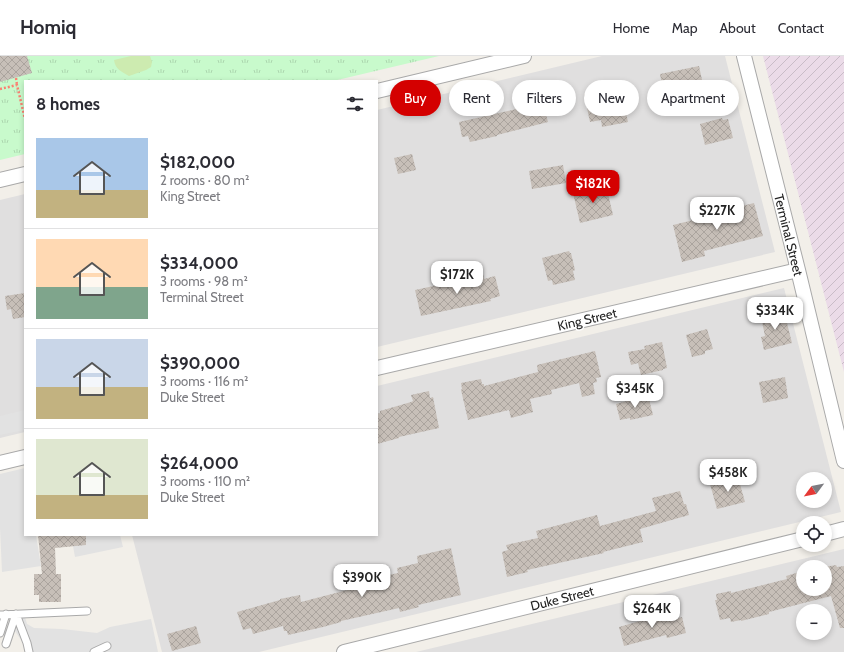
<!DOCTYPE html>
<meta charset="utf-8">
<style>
body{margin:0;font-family:Cabin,sans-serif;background:#f7f7f7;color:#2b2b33;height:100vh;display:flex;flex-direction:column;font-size:15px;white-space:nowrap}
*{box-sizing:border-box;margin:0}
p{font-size:13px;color:#7c7c81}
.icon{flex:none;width:22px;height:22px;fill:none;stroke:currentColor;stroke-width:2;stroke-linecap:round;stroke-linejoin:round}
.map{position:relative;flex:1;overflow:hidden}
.drawer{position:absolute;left:24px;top:24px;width:354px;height:456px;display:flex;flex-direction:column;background:#fff;border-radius:0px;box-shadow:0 2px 6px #0003}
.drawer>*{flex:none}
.top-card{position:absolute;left:390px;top:24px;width:380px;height:36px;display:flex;gap:8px}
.needle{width:26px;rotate:238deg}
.fabs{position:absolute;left:796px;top:416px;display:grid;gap:8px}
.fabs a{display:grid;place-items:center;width:36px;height:36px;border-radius:50%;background:#fff;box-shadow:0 2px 6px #0003;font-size:20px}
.price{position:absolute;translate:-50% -34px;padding:0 9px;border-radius:8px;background:#fff;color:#222;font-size:13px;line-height:26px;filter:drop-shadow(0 1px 2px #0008)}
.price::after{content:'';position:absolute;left:50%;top:24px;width:12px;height:9px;margin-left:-6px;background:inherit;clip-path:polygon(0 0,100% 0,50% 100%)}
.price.active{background:#d40000;color:#fff}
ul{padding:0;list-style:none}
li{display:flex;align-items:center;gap:12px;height:100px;padding:0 12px}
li+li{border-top:1px solid #e1e1e2}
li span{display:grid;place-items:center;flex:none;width:112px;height:80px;border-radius:0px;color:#555}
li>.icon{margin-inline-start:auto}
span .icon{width:48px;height:48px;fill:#fffc;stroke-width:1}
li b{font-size:17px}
h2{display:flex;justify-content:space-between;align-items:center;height:48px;padding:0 12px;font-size:17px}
.chip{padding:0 14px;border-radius:18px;background:#fff;box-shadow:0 2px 6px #0003;font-size:14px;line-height:36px}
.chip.active{background:#d40000;color:#fff}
header{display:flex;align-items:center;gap:24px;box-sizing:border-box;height:56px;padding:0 20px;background:#fff;border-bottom:1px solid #e1e1e2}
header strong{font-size:19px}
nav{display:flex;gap:22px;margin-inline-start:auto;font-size:14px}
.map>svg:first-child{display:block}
.residential{fill:#e0dfdf;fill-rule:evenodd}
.industrial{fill:url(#industrial-furrows)}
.park{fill:url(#park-tufts)}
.garden{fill:#cdebb0}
.parking{fill:#e2e2e2}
.building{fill:url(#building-cross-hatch)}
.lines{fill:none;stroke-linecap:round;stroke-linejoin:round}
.service-casing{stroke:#a9a9a9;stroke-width:9}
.minor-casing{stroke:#a9a9a9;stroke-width:16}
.path{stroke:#fa8072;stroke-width:2.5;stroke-dasharray:2 2;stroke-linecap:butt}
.service{stroke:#fff;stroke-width:7}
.minor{stroke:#fff;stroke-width:14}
.labels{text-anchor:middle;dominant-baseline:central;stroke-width:3;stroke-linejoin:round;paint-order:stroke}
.street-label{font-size:13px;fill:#222;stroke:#fff}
</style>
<header>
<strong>Homiq</strong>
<nav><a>Home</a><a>Map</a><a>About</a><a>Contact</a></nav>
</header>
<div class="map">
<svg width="844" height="596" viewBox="0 0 844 596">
<defs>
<pattern id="industrial-furrows" width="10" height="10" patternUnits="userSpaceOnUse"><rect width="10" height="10" fill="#ebdbe8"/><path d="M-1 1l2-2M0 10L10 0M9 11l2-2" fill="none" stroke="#c9bcc7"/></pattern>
<pattern id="park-tufts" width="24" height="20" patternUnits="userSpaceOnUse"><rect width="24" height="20" fill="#c8facc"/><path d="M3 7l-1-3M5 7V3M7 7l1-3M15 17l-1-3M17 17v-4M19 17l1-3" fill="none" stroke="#acd6af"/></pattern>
<pattern id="building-cross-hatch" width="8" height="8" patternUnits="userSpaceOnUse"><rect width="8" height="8" fill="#c7bfb8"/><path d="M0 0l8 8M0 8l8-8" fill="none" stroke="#aba49e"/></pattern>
</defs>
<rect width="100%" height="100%" fill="#f2efe9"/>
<!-- residential -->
<path class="residential" d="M602 0H725L775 196 377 291V54Z
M25 138V376L0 382V144Z
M784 232 841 456 259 596H162L132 479H377V330ZM803 423H825V445H803Z
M844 493V596H416ZM803 511H825V533H803ZM803 555H825V577H803Z"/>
<!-- industrial -->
<path class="industrial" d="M763 0H844V316Z"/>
<!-- park -->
<path class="park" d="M0 0H439L333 25H25V98L0 104Z"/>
<!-- garden -->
<path class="garden" d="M131 0H150L152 6 151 11 146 14 129 20C122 16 115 13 114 4Z"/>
<!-- parking -->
<path class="parking" d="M25 354V374L0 379V360Z
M25 412V479H36L41 510 2 516 0 472V418Z
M71 479H120L123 491 75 501Z
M18 559 25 561 27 568 34 572 62 573 97 577 110 571 151 563 158 596H29L15 575Z"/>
<!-- building -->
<path class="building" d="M0 0H27L32 17 0 26Z
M699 10 704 33 666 41 665 40H664L660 18Z
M609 32 611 42 622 39 628 66 602 71 601 64 590 66 584 38Z
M543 47 548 66 497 79V80L470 86 468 80 462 81 459 66Z
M722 62 723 64 728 63 733 82 705 89 700 68Z
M412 98 416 114 398 118 394 102Z
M563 109 566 127 532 133 529 115Z
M606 129 613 159 580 167 573 137Z
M754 147 763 180 704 195 705 200 682 206 673 169 718 158V156Z
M569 195 570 197H571L575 214 573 215 575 224 553 229 552 224 548 225 542 202Z
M483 218 484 223 495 220 500 240 490 243 491 245 421 260 415 234 452 226Z
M25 237V261L13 263 11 253 7 254 5 240Z
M784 255 792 287 764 294 761 281 765 280 761 261Z
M707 273 713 293 705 295V298L692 301 686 279Z
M662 286 667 312 663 313V314L641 319 638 307 631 309 628 296 645 293 644 290Z
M595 295 601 321 596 322 597 326 593 327 595 338 582 341 579 327 551 334 552 338 530 343 533 356 511 362 509 354 468 364 461 334 462 333 461 327 481 323 482 328H484V330L538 316 537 309Z
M785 321 788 342 763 347 759 326Z
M429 335 430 342 433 341 439 372 399 381V382L377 388V358L380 357V355L411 346 413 345 411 339Z
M648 339 653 359 630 364V362L620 364 616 348Z
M738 421 745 446 717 453 710 428Z
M680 435 684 448H686L689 459 640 473 643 486 603 496 604 497 527 514 528 516 507 521 502 496 508 494 506 489 538 482 536 475 597 459 600 470 656 455 652 442Z
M38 479H86V489L55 492 56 518H61V546H39V539H34V518H42Z
M451 492 461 539 418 549 419 551 400 556 399 552 341 565V566L323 571 288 579 287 575H284L283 570 253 578 251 572 243 574 237 556 280 544V543L300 539 301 546 355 532 358 531 356 526 398 517 397 512 418 507 417 500Z
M836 509 837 511 844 510V572H840L831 540 769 556V558L741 565V564L731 566 730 562 720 564 715 544H717L716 538 731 535V537L787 523 786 520 803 515V533H825V511Z
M668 557 670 564 682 561 686 577 667 582 666 579 624 590 619 571Z
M196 570 201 587 172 595 167 578Z"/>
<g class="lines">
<defs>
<path id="service" d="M16 558 27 587 29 596
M0 559 87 555
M0 577 6 558
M6 588 16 558
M94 596 107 590"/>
<path id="minor" d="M744 0 798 214 844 405
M377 35 524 0
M0 124 25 118
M377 312 798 214
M0 407 25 401
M825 478 844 473
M344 596 803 483"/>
</defs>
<!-- service casing -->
<use href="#service" class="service-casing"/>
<!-- minor casing -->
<use href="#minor" class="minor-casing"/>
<!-- path -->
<path class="path" d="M16 22 17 29
M0 33 17 29 25 63"/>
<!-- service -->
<use href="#service" class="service"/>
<!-- minor -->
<use href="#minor" class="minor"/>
</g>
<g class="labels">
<!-- street labels -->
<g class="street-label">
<text transform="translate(789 179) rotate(76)">Terminal Street</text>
<text transform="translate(587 263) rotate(-13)">King Street</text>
<text transform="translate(562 542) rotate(-14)">Duke Street</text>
</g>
</g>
</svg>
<div class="fabs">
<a><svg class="needle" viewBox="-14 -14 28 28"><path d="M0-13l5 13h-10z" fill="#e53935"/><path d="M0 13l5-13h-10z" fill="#7c7c81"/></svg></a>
<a><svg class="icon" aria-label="locate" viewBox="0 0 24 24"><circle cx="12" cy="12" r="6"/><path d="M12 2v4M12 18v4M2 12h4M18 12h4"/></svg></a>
<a>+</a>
<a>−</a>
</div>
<b class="price active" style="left:593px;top:148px">$182K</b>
<b class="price" style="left:717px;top:175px">$227K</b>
<b class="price" style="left:457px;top:239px">$172K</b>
<b class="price" style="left:775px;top:275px">$334K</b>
<b class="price" style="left:635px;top:353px">$345K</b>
<b class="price" style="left:728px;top:437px">$458K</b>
<b class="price" style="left:362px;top:542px">$390K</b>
<b class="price" style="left:652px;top:573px">$264K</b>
<div class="top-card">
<a class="chip active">Buy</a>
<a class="chip">Rent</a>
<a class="chip">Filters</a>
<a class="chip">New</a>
<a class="chip">Apartment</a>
</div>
<section class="drawer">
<h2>8 homes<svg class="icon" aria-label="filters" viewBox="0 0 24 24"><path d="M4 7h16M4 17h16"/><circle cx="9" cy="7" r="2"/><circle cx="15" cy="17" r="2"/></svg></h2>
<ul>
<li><span style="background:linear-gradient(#a9c7e8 65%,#c2b280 0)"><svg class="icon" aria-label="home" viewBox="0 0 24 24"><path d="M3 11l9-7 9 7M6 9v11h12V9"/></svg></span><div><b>$182,000</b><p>2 rooms · 80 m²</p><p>King Street</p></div></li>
<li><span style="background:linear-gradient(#ffd9b3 60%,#7fa58c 0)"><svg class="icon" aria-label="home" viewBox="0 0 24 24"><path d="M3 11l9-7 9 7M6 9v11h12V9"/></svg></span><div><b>$334,000</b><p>3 rooms · 98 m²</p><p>Terminal Street</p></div></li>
<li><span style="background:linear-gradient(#c9d6e8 60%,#c2b280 0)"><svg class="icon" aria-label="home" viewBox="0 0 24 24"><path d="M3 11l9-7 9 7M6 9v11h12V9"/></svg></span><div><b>$390,000</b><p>3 rooms · 116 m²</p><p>Duke Street</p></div></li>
<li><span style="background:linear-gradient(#dfe7d0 70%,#c2b280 0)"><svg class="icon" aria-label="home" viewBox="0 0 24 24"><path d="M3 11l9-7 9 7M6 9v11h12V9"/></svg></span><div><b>$264,000</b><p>3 rooms · 110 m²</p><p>Duke Street</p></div></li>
</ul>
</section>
</div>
